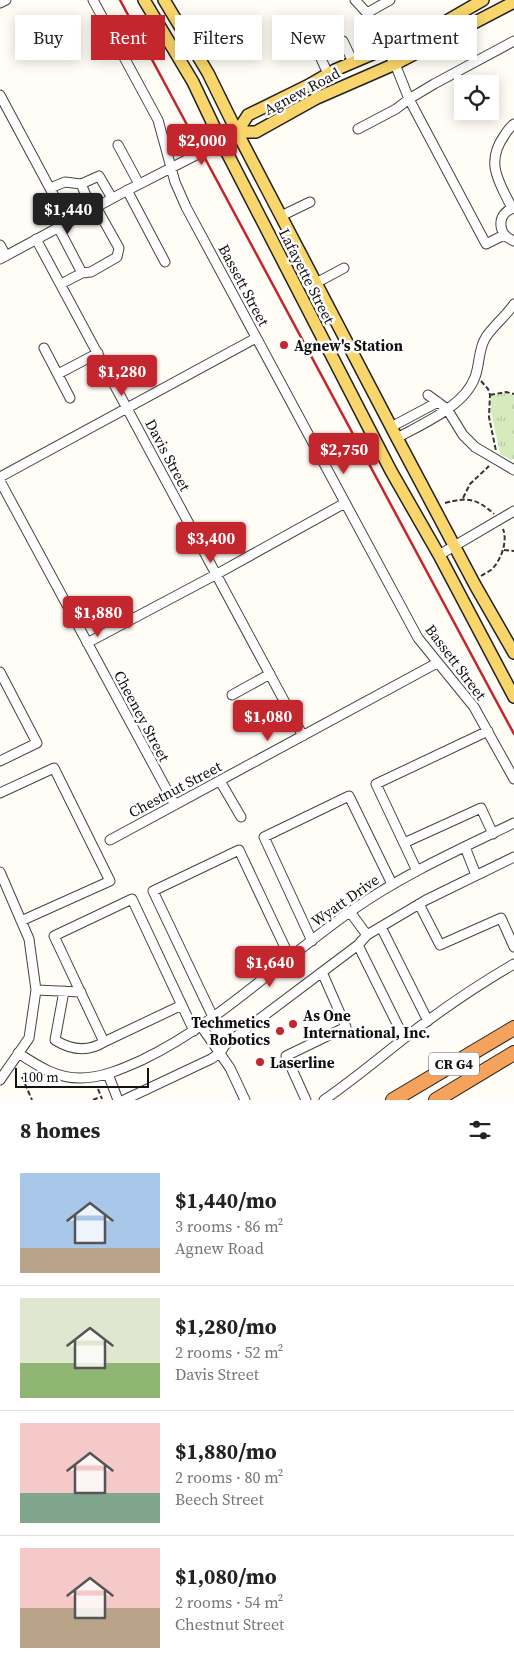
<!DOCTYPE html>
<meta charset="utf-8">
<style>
body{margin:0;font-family:"Source Serif 4",serif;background:#f6f6f6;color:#222;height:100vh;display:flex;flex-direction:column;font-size:19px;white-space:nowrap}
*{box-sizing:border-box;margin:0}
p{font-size:16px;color:#767676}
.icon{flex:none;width:28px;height:28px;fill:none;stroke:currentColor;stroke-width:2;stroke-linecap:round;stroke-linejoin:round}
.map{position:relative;height:1100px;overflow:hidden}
.drawer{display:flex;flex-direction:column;background:#fff;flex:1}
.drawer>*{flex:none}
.top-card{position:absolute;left:15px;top:15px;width:485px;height:45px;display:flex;gap:10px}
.controls{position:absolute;left:454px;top:75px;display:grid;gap:10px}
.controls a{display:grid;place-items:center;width:45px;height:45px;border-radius:0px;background:#fff;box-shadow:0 2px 12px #0003;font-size:25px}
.scale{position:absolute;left:15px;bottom:12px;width:134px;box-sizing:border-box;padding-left:5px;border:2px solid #111;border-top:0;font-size:14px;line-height:18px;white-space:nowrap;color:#111;-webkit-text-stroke:4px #fff;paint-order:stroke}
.price{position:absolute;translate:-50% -42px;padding:0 11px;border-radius:5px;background:#c4262e;color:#fff;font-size:16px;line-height:32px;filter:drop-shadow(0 1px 2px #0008)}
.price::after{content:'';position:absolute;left:50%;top:30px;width:15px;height:11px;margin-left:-8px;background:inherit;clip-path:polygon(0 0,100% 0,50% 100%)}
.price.current{background:#222;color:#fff}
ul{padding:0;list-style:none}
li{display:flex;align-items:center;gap:15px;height:125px;padding:0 20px}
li+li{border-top:1px solid #e0e0e0}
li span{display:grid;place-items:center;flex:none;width:140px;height:100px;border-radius:0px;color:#555}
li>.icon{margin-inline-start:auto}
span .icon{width:60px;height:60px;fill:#fffc;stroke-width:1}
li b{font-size:21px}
h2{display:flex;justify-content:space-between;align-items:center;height:60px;padding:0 20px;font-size:21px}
.pill{padding:0 18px;border-radius:0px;background:#fff;box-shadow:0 2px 12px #0003;font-size:18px;line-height:45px}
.pill.current{background:#c4262e;color:#fff}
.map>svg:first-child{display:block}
.park{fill:url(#park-tufts)}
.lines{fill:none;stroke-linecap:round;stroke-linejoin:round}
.minor-casing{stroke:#444;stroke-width:11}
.major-casing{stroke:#222;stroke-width:14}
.highway-casing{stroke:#222;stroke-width:16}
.path{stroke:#333;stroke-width:2;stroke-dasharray:5 2.5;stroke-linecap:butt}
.minor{stroke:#fff;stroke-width:9}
.major{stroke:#f9d66b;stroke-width:11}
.highway{stroke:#f5a25d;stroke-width:14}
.rail{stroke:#c4262e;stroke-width:2.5}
.poi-dot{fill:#c4262e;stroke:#fff;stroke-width:2}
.labels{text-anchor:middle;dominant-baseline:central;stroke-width:5;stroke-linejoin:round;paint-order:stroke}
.shield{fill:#fff;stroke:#585858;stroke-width:1}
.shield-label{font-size:14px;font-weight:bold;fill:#111}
.street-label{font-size:15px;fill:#111;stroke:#fff}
.poi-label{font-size:15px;font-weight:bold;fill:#111;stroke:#fff;text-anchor:start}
</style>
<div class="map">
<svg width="514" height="1100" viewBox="0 0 514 1100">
<defs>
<pattern id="park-tufts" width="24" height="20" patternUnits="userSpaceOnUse" patternTransform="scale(1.25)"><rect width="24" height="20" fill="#d5ebbd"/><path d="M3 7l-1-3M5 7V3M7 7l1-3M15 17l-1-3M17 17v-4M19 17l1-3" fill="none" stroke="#b6c8a1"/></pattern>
</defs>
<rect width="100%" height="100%" fill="#fffdf5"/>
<!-- park -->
<path class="park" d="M506 393 514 395V459L511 460 500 454 491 411V396Z"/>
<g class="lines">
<defs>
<path id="minor" d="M93 0 158 120 175 182 186 207 418 638 474 707 514 779
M355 0 367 13 395 64 409 99 486 244 504 235
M0 3 6 0
M367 13 390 0
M343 41 353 62
M319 54 328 74
M0 95 68 222
M358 129 396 109 409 99 434 84 514 41
M118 145 139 184
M50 188 65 182 81 184
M127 190 165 262
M512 208C499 182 485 163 504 136 507 131 510 127 514 124
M514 208C496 213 497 235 514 241
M92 209 81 184 99 176 112 198
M281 216 310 202
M58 227 82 273 61 284
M36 239 303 736
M0 245 6 256
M0 259 126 191 202 152 237 132
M82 273 91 272 117 257 119 248 96 207
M316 283 344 268
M44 348 70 398
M58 374 98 353
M428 395 447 409 463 435 475 447 514 470
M391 427 438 402
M397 438C422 424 465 406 475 377 480 364 478 349 486 337 494 325 506 316 514 304
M0 477 256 338
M0 481 175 805
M439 555 514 511
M87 643 217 574 345 503
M0 672 37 743 0 761
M232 695 270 674
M220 781 241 817
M0 793 54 768 110 881 21 921
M110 840 437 663
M404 843 481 808 493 834
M465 847 476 875
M417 871 376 784 488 731
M0 872 29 939 36 990 29 1038 0 1080
M419 904 440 945 501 918 514 947
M350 912 367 935
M381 927 428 1021
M312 941 264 837 349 796 392 884
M358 945 404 1038
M36 990 81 992
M64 991 55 1040C71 1050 88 1052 104 1042L182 1005
M213 1017 153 891 239 850 290 958
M201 1026 230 1068 245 1100
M104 1042 54 936 132 899 194 1031
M18 1053C38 1066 56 1078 80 1078 102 1078 122 1069 142 1060 219 1023 281 960 351 911 402 875 458 850 514 823
M108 1074 118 1100
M124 1100 211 1059 220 1053 225 1045 358 945 367 935 426 900 514 857
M306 1100 286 1056 346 1027 322 972
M324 1100C353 1080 379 1058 406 1037 441 1010 476 986 514 964"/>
<path id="major" d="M144 0 193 82 221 141 391 471 439 555 514 697
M164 0 208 73 237 132 397 438 475 585 514 653
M237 132H256L317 98 395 64 514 2
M237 132 248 115 307 86 335 70 438 26 483 0"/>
<path id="highway" d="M393 1100 514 1028
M436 1100 514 1053"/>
</defs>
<!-- minor casing -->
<use href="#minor" class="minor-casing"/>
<!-- major casing -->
<use href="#major" class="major-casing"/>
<!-- highway casing -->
<use href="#highway" class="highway-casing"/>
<!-- path -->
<path class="path" d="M481 381 488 389 490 395 489 417 496 451
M490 395 506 392 514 394
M463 498 470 484 489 466
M445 503C468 497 476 498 494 514
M504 550 514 551
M481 576C484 574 488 572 491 570 501 561 508 541 503 529
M22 1077 32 1100
M98 1089 102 1099
M93 1100 100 1097"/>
<!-- minor -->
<use href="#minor" class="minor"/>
<!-- major -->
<use href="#major" class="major"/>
<!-- highway -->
<use href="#highway" class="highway"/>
<!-- rail -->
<path class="rail" d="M120 0 514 734"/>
</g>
<!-- markers -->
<g class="poi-dot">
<circle cx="284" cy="345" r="5"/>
<circle cx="293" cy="1024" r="5"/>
<circle cx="280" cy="1031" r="5"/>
<circle cx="260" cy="1062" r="5"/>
</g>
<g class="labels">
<!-- shield labels -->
<rect class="shield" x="429" y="1052.5" width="50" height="23" rx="4"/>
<g class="shield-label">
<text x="454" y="1064">CR G4</text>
</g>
<!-- street labels -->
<g class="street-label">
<text transform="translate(302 91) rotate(-28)">Agnew Road</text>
<text transform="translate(307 276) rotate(63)">Lafayette Street</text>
<text transform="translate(244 285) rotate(62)">Bassett Street</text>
<text transform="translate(168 455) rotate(62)">Davis Street</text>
<text transform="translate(456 662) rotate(53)">Bassett Street</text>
<text transform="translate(142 716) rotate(62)">Cheeney Street</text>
<text transform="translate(175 789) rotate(-28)">Chestnut Street</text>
<text transform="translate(345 900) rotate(-35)">Wyatt Drive</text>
</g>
<!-- poi labels -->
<g class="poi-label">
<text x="294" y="345">Agnew's Station</text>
<text x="303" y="1015">As One<tspan x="303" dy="17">International, Inc.</tspan></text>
<text x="270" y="1022" text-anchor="end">Techmetics<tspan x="270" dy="17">Robotics</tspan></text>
<text x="270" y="1062">Laserline</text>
</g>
</g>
</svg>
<div class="controls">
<a><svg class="icon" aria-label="locate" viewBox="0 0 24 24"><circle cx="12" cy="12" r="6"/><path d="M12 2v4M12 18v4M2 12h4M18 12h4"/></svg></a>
</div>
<div class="scale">100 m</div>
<b class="price" style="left:202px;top:166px">$2,000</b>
<b class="price current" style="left:68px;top:235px">$1,440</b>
<b class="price" style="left:122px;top:397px">$1,280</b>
<b class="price" style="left:344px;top:475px">$2,750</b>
<b class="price" style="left:211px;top:564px">$3,400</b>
<b class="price" style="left:98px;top:638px">$1,880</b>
<b class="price" style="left:268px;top:742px">$1,080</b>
<b class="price" style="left:270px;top:988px">$1,640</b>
<div class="top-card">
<a class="pill">Buy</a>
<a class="pill current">Rent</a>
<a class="pill">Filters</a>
<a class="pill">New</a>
<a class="pill">Apartment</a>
</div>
</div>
<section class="drawer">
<h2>8 homes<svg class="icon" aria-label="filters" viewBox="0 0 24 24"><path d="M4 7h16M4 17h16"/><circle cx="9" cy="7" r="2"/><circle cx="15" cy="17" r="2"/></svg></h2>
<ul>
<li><span style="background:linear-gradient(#a9c7e8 75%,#b9a48a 0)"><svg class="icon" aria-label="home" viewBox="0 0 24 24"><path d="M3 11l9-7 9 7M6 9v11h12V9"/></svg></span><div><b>$1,440/mo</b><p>3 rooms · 86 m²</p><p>Agnew Road</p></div></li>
<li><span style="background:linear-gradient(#dfe7d0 65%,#8fb573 0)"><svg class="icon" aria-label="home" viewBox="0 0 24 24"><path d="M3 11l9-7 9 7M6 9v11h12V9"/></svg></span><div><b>$1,280/mo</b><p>2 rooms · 52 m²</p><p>Davis Street</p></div></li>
<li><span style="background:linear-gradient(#f6c9c9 70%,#7fa58c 0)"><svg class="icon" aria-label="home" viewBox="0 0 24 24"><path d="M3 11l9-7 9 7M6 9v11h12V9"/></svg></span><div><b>$1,880/mo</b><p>2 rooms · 80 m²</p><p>Beech Street</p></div></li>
<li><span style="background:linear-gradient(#f6c9c9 60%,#b9a48a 0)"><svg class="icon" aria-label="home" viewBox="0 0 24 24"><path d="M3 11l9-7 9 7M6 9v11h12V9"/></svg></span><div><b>$1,080/mo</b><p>2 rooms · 54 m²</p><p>Chestnut Street</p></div></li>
</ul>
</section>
